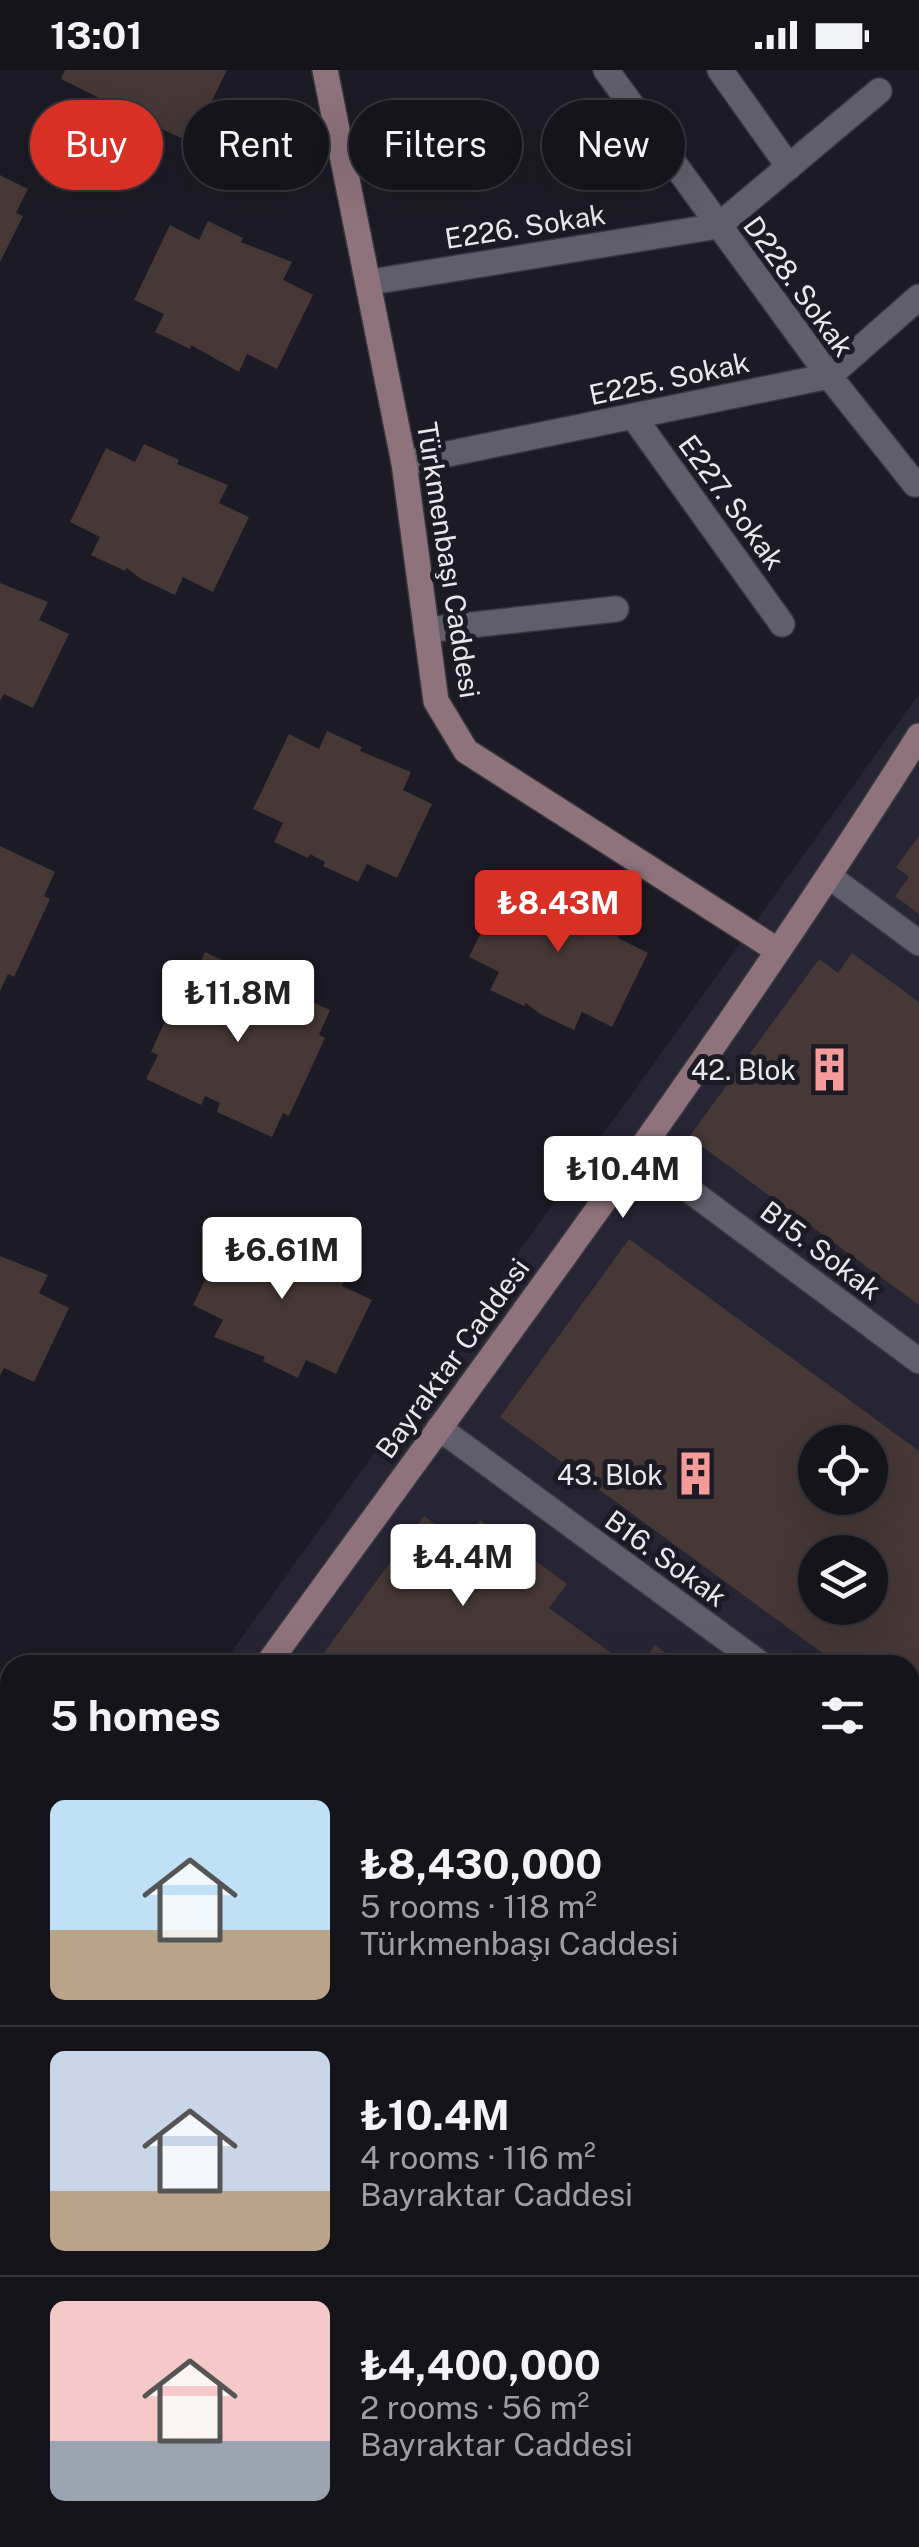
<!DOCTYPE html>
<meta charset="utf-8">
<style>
body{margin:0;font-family:"Public Sans",sans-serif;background:#222128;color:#f1f3f6;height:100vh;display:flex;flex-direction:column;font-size:38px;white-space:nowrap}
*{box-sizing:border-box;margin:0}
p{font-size:32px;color:#9d9ea3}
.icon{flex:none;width:55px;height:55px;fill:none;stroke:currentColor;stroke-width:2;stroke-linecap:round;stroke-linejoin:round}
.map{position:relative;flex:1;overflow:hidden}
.side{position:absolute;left:0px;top:1585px;width:920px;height:892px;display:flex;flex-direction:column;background:#15141b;border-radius:30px 30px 0 0;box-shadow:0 10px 40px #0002,0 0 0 2px #34333a}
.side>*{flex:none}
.guide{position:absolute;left:30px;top:30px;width:860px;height:90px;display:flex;gap:20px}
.fabs{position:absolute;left:798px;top:1355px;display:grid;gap:20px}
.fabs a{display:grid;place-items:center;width:90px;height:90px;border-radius:50%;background:#15141b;box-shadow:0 10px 40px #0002,0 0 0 2px #34333a;font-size:50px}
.price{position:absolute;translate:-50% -85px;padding:0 22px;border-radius:10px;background:#fff;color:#222;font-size:32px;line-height:65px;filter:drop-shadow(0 2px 5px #0008)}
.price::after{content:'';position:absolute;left:50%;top:60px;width:30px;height:22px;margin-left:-15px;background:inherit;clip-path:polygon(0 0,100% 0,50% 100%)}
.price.selected{background:#d93025;color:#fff}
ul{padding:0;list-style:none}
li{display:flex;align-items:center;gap:30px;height:250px;padding:0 50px}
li+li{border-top:2px solid #34333a}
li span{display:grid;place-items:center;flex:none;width:280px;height:200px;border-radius:15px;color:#555}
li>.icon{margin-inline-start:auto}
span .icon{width:120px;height:120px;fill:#fffc;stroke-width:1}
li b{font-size:42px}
h2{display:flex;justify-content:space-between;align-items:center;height:120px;padding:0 50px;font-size:42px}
.tag{padding:0 35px;border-radius:45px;background:#15141b;box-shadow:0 10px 40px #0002,0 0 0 2px #34333a;font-size:35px;line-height:90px}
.tag.selected{background:#d93025;color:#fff}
.status{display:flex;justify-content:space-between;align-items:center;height:70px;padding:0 50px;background:#15141b;direction:ltr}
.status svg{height:28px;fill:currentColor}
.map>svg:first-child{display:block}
.built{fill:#272534;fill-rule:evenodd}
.building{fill:#453836;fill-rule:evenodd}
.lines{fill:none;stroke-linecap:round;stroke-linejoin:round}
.street-casing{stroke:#38373e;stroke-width:28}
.secondary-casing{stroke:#38373e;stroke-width:28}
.street{stroke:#605e6a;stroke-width:25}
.secondary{stroke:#8e727c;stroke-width:25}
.labels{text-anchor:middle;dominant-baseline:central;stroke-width:10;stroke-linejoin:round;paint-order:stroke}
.street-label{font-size:28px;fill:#e8e7ee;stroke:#1c1a24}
.poi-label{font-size:28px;fill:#e8e7ee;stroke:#1c1a24;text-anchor:end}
</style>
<div class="status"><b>13:01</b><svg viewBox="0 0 49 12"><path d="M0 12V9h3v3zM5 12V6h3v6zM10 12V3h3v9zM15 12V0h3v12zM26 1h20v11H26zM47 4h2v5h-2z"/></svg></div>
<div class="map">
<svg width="919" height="2477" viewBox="0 0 919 2477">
<rect width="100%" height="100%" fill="#1c1a24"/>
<!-- built -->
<path class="built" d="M919 624V2180L910 2173V1595H222ZM815 1372H870V1428H815ZM815 1482H870V1538H815Z"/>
<!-- building -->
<path class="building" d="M65 0H227L203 49 197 46 185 70 130 44 134 35 119 28 115 36 61 9Z
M0 105 28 119 16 143 23 146 0 192Z
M208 151 243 168 241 172 292 192 283 210 313 225 277 299 247 284 239 302 191 275 190 279 155 262 164 244 134 230 170 155 199 170Z
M144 374 179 390 177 394 228 415 219 433 249 447 213 522 183 507 175 525 141 509 127 498 125 501 91 485 100 467 70 452 106 378 135 392Z
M0 513 48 532 39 550 69 564 33 638 4 624 0 631Z
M327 661 362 677 360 681 411 702 403 720 432 734 397 808 367 794 358 812 323 796 325 792 310 784 308 788 274 772 283 753 253 739 289 664 319 679Z
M919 766V844L895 826 909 807 896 797Z
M0 776 55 802 44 826 50 829 14 907 8 904 0 921Z
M544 809 578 826 576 829 627 850 618 868 648 883 612 957 582 942 574 960 540 944 526 933 524 936 490 920 499 902 469 887 505 813 534 828Z
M205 882 260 908 256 916 271 923 275 915 330 940 319 965 325 968 289 1046 283 1043 272 1067 217 1042 220 1033 205 1026 201 1035 146 1009 158 985 151 982 187 903 194 907Z
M852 883 919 932V1235L689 1067 819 889 838 903Z
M267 1157 302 1173 300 1177 351 1198 342 1216 372 1230 336 1304 306 1290 298 1308 263 1291 265 1287 214 1267 223 1250 193 1235 229 1160 259 1175Z
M629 1169 919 1381V1653L910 1647V1595H839L500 1347ZM815 1372H870V1428H815ZM815 1482H870V1538H815Z
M0 1186 48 1205 39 1223 69 1238 34 1312 4 1298 0 1306Z
M424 1446 463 1474 480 1450 567 1514 549 1538 628 1595H315Z
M655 1575 682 1595H640Z
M910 1762 919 1769V2080L910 2074Z"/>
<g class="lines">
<defs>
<path id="street" d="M606 0 829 306 915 414
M720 0 789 97
M371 212 718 156 879 21
M633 346 782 554
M404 393 829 306 919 227
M426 560 616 539
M830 807 919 873
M638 1082 919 1291
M439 1358 762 1595
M910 1704 919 1711
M910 2113 919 2120
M755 2468 765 2477
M255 2477 263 2468
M335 2477 384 2468"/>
<path id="secondary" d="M325 0 404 393 436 631 466 681 777 880
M267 1595C489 1289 717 986 919 666"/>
</defs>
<!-- street casing -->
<use href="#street" class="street-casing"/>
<!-- secondary casing -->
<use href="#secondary" class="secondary-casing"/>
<!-- street -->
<use href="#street" class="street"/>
<!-- secondary -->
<use href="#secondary" class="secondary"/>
</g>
<!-- icons -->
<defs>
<symbol id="building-bare" viewBox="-9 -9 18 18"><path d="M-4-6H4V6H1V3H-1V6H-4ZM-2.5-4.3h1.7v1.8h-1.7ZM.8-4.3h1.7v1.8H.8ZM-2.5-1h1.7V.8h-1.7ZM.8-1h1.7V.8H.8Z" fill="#f59b99" stroke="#1c1a24" stroke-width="2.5" paint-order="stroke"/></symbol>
</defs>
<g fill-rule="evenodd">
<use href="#building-bare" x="798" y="968" width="63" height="63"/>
<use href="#building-bare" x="664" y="1372" width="63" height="63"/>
</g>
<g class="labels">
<!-- street labels -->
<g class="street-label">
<text transform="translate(525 156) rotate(-9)">E226. Sokak</text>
<text transform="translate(799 216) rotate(54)">D228. Sokak</text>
<text transform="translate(669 308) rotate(-12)">E225. Sokak</text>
<text transform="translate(732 432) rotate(54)">E227. Sokak</text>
<text transform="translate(449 490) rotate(81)">Türkmenbaşı Caddesi</text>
<text transform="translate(821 1180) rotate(37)">B15. Sokak</text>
<text transform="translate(452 1288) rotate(-54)">Bayraktar Caddesi</text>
<text transform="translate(666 1488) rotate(36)">B16. Sokak</text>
</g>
<!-- poi labels -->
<g class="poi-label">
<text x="796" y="999">42. Blok</text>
<text x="663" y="1404">43. Blok</text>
</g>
</g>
</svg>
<div class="fabs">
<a><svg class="icon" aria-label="locate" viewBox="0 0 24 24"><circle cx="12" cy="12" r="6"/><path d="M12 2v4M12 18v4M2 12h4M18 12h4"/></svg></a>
<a><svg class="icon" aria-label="layers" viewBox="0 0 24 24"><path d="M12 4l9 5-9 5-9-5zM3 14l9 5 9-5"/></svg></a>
</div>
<b class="price selected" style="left:558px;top:885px">₺8.43M</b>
<b class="price" style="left:238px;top:975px">₺11.8M</b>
<b class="price" style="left:623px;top:1151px">₺10.4M</b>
<b class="price" style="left:282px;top:1232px">₺6.61M</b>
<b class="price" style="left:463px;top:1539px">₺4.4M</b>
<div class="guide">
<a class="tag selected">Buy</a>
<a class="tag">Rent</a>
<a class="tag">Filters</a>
<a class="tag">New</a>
</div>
<section class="side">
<h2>5 homes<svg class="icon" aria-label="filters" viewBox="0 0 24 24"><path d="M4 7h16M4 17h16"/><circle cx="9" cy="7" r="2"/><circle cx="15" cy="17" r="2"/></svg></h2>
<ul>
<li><span style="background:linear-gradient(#bfe0f5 65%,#b9a48a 0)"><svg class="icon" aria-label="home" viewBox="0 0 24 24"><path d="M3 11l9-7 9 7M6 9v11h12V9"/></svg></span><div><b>₺8,430,000</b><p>5 rooms · 118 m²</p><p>Türkmenbaşı Caddesi</p></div></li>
<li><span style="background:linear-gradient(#c9d6e8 70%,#b9a48a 0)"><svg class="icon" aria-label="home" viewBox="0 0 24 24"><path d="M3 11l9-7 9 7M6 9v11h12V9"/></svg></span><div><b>₺10.4M</b><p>4 rooms · 116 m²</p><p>Bayraktar Caddesi</p></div></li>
<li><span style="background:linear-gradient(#f6c9c9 70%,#9aa5b1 0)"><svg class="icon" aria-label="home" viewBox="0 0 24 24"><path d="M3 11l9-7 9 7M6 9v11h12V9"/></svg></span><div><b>₺4,400,000</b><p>2 rooms · 56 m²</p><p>Bayraktar Caddesi</p></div></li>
</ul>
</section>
</div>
